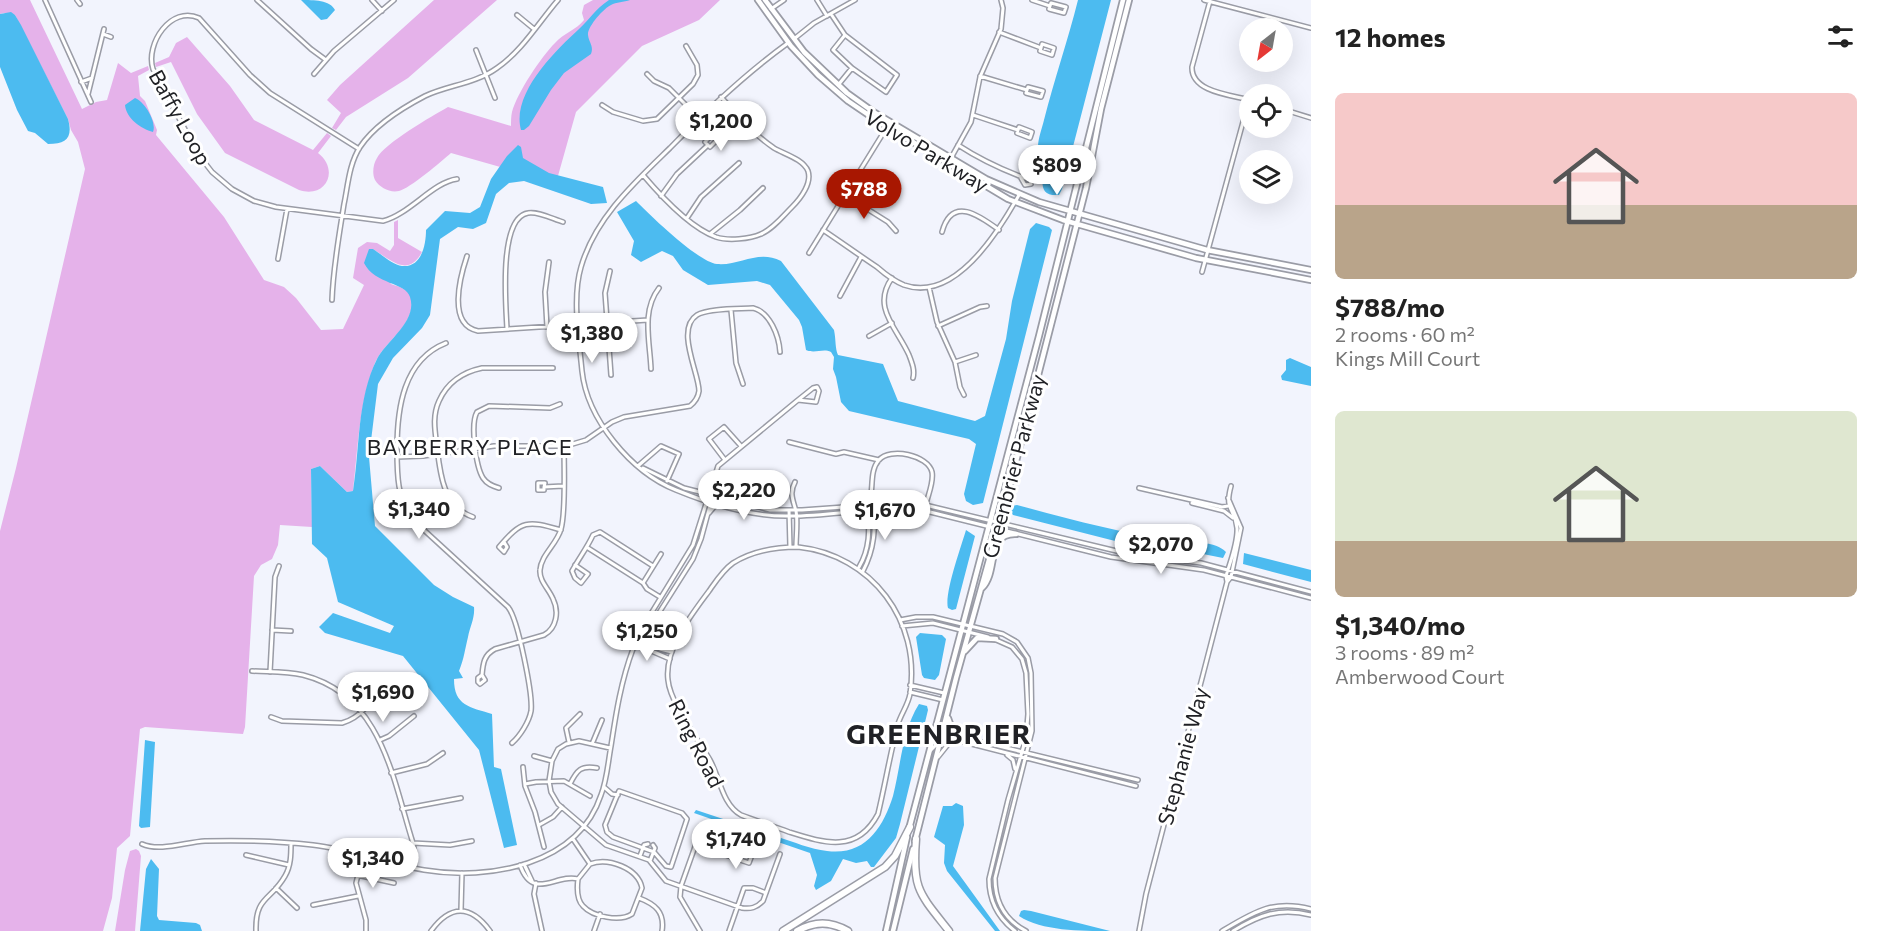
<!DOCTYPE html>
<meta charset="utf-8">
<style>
body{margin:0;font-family:Commissioner,sans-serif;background:#f6f6f6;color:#222;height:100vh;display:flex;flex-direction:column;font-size:22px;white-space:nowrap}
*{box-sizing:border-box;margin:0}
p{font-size:20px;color:#767676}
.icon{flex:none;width:33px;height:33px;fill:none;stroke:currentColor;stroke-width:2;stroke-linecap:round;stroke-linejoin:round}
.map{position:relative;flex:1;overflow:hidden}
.sheet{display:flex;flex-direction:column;background:#fff;width:570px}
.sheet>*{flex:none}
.needle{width:39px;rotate:211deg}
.controls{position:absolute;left:1239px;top:18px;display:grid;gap:12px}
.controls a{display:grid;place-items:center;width:54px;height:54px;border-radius:50%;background:#fff;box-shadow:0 6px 24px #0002;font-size:30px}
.price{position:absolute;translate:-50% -51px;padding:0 14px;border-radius:21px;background:#fff;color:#222;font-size:20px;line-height:39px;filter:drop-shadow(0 2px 3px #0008)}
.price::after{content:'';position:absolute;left:50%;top:36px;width:18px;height:14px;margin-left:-9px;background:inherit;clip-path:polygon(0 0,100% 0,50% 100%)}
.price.selected{background:#a81701;color:#fff}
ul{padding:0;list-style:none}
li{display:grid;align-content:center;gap:12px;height:318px;padding:0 24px}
li span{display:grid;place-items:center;height:186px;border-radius:9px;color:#555}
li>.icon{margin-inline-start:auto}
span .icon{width:108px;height:108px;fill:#fffc;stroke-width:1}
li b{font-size:26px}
h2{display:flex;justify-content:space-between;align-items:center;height:72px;padding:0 24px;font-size:26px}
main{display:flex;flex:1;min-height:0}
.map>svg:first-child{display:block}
.green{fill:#e5b2ea}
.water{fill:#4cbbf0}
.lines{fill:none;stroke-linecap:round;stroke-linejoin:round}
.minor-casing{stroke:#9a9ca6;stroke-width:6}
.major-casing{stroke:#9a9ca6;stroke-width:8}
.highway-casing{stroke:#9a9ca6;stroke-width:9}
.minor{stroke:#fff;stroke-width:3}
.major{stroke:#fff;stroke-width:4.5}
.highway{stroke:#fff;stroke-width:6}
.labels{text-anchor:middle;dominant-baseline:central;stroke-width:6;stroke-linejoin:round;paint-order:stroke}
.street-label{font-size:21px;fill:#202125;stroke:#fff}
.neighbourhood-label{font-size:22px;letter-spacing:1.5px;fill:#202125;stroke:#fff}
.district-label{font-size:27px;font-weight:bold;letter-spacing:1.5px;fill:#202125;stroke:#fff}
</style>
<main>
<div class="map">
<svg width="1311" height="931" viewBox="0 0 1311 931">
<rect width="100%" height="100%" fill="#f2f4fd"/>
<!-- green -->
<path class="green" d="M0 0H30L82 109 96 102 107 100 118 63 131 73 148 66 149 70 138 76 140 96 145 101 157 130 156 135 224 217 264 280 284 287 296 298 321 330 343 329 364 285 353 278 358 248 367 242 377 243 390 251 394 245V222L398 220V238L422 252C408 278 391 260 373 249L391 284C400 287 411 290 412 300 413 328 385 340 375 363 359 403 358 448 353 491L347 492 320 466 311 469 312 527 280 525 278 545 272 559 261 565 254 576 245 727 243 734 145 727 140 729 130 836 117 848 112 898 103 931H0V531L16 468 85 169 78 142 71 130 68 119 15 15 4 13 0 14Z
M434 0H497L408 78 346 117 336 130 332 128 341 113 327 100 340 85Z
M593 0H720L699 20 642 46 576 112 556 183 451 153C442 161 409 189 399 191 390 193 380 188 375 180 372 174 373 164 377 158 385 143 432 116 448 107L511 126C511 121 511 116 512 112 517 93 541 57 555 43 564 33 576 30 584 20L582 13 584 5Z
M187 37 230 86 254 120 313 150 327 133 331 136 318 153C340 170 326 199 299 190L225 153 197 114 171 62 156 67 155 63 169 57 176 43Z
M136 849 139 851 141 856 135 931H115L125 870 130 851Z"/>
<!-- water -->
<path class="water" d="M301 0C314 0 330 0 335 10L327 19 321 20Z
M609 0H630C624 2 616 2 611 5 604 8 587 27 588 35 589 43 594 46 591 54L564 73 551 90 529 126 524 130H521C511 94 555 51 579 29 591 18 594 10 609 0Z
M1078 0H1111L1062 189 1059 195C1033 197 1046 173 1044 160 1043 155 1039 152 1038 147 1038 139 1042 128 1044 120 1054 80 1068 40 1078 0Z
M11 12 15 15 21 25 68 119C73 137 67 144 48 144L35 133 28 131 17 110 0 67V14Z
M135 98C145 102 157 122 153 132 141 129 126 118 125 105Z
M518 145 521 147 523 158 549 173 603 187 607 203 591 204 524 181 509 183 496 194 486 223 473 229 458 227 440 239 430 315 422 328 393 358 378 384 369 457 375 526 434 585 453 597 474 607C475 618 470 626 468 637 465 649 464 659 459 671L463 678 454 679C454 706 470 707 492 714L494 767 501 769 517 845 504 848 479 750 403 656 325 633 319 627 333 613 390 633 394 626 338 602 327 558 312 544 311 469 320 466 347 492 353 491C360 447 357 399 377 359 386 341 418 321 410 297 406 282 375 285 364 263L369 249H373C381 254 393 265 402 266 422 268 426 244 426 230L445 211 470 213 480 207 491 179 507 156Z
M636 201C650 215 698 262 717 264 740 266 758 249 781 261L834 330C836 339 835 349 838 355L883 364 898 401 975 421 985 416 1006 339 1012 301 1030 229 1036 223 1049 227 1052 230 983 503 973 505 966 501 964 494 976 444 969 439 849 411 841 402 836 377 833 369 834 357 831 352C823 348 815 354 806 350L802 327 799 320 770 285 757 281 708 285 683 270 673 256 662 251 641 262 631 255 634 241 617 212Z
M1290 358 1311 367V386L1282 380 1281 376 1286 370V360Z
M1017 505C1070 519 1122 534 1177 540 1191 542 1216 541 1226 552L1223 558 1188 551 1119 542 1013 515 1009 509 1011 506Z
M966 530 975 536 956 609 952 610 948 608C944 594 961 547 966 530Z
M1244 553 1311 570V582L1243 564Z
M920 633 942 635 946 639 939 675 935 680 924 678 922 675 916 637Z
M919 704 927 706 928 710 900 824 896 838 874 867H871L867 861 856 863 843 859 831 881 816 890 814 886 817 875 810 853 694 813 696 810C723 819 751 828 778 837 794 842 810 849 827 851 865 856 883 828 893 796 901 765 902 731 919 704Z
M145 740 155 742 150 827 141 828 139 826Z
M956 803 963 806 964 825 953 866 1000 931H995L947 871 944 863 945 845 934 837 943 806H952Z
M151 859 159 869 157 916 159 920 196 923 200 925 202 931H140L146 869Z
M1024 910 1031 911 1110 931C1080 931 1042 931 1019 916L1021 911Z"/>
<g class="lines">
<defs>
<path id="minor" d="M45 0 91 102
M77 0 80 4
M257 0 311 49 326 60
M372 0 382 11
M817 0 827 16
M1032 0 1050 6 1049 9 1064 13 1066 7 1051 3 1050 6
M1204 0 1311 28
M1210 1 1192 67C1191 92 1231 95 1250 100
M771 9 784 0
M831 14 845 35 897 75 886 92 852 68 833 50 845 35
M517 15 534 29
M999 32 1041 48 1040 51 1052 55 1054 48 1042 44 1041 48
M103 34 111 37
M794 39 814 23 855 0
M788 43C745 74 707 110 670 148 635 182 595 218 581 267 572 297 579 339 582 371 587 419 631 472 676 490 710 504 750 516 786 516 831 517 877 505 922 510L1111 557 1204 570 1311 598
M476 50 495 98
M314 74 334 51 394 0
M647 74 654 81 669 88 699 118
M980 76 1027 90 1028 87 1043 91 1041 97 1026 93 1027 90
M81 82 92 78
M839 84 852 68
M88 94 104 29
M602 105 613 112 643 121 657 119 693 84 698 75 697 65 686 46
M1282 109 1311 118
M973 115 1018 130 1019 127 1032 132 1030 138 1017 133 1018 130
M958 145C981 160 1005 171 1030 180L1031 184 1025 185 1021 178
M359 149 270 93 250 75 199 18C171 5 145 44 153 69L198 154 212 172 232 189 254 201 276 207 383 221C410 214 433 182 457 179
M951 158 971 122 980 77 1001 29 1003 8 1001 0
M643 175C660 195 691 228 716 237 728 241 750 239 761 234 773 229 783 216 792 207 801 198 812 183 808 171 803 159 784 154 774 148 753 134 738 115 721 97
M845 195 888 222 896 231
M661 196 677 174 708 145 710 147 720 137 715 132 705 142 708 145
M687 218 701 197 739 163
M823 230C841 242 859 255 877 267 885 274 894 281 904 285 955 303 999 231 1019 195
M942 232C952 195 980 216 999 230
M710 234 740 210 763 188
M809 253 887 127
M467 256C460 277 447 325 478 331L648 320
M278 259 287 209
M610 271 605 293 611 375
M1202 272 1249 100
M892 278C871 307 897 328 909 355 912 363 915 370 913 378
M929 287 937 322 955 362 960 387 964 395
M840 296 861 257
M332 300C333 268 339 236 344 204 348 185 349 164 360 147 374 126 402 108 425 96 448 85 475 84 497 68 522 51 539 22 558 0
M731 310 736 363 743 384
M938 326 980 307 987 306
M547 327 545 292 549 262
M507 329C506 306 498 218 528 213 538 211 553 219 563 222
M869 336 892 323
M446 343C403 360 397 409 397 449 397 475 397 498 413 520L508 607C518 619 533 695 531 711 529 722 520 736 512 743
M955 362 976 355
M651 369C650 342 641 311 659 288
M817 387 819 391 816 402 798 400 813 388Z
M789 442 836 454 844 452 879 460
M397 457 423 456 494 446H566L586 440 612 422 624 417 690 406C695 402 698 398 699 391 699 373 675 329 697 315 708 308 739 309 753 308 770 312 779 336 780 352
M725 460 709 439 724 427 741 446
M639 465 661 446 679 454 667 481
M643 468 684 488 770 510H802L900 503 921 504 1129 554 1201 563 1311 592
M795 482C789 493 793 500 796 511 798 521 796 536 796 547
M544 487V490H538V483H545L544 487 563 486
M499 488C492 486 487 484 483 478 476 467 470 424 477 412L489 406 550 408 560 404
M1139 488 1222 507 1228 506
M1192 503 1224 511 1233 518
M868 505C875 493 868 472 879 460 890 447 928 455 932 472 934 482 928 495 926 504
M789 510 790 547
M709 513 714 507 720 504
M473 517C443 507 440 473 437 447 435 431 432 416 439 401 447 383 463 372 482 368H553
M504 542 507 547 504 552 499 547C522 520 527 520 561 530
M798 547C872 555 921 621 910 694 908 705 901 714 898 724 890 754 885 785 878 814 857 854 824 843 789 832 773 826 757 821 741 815 722 804 720 778 710 760 698 739 670 703 668 680 664 649 692 614 709 591 716 581 723 570 733 563 752 551 776 547 798 547Z
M588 548 643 583 647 589 660 597
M575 565 588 574 581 583 575 578 572 571C579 558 587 548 593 535L600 532 653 566
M859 567C871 547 869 527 868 505
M863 571C875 548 875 530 874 504
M1227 582 1226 576C1230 562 1238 543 1237 528 1235 507 1224 512 1231 486
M643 583 661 554
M900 620 916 617H933L1003 634 1017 642 1028 658 1031 673 1032 731 995 878C995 901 1005 920 1026 931
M902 626 933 623 988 637
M272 630 291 631
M636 637 660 649 672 652
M994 639 1012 647 1022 659 1026 673 1028 714 1026 738 1008 800 989 879C989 900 998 918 1015 931
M633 643 670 659
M634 648 638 646 693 559 701 539 711 502
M252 671C269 672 286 671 303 675 382 695 392 777 413 843L415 855 414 868
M270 672 275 577 279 566
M482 675 485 680 480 684 478 682V678L482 675C483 663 484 655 495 649L544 635C557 628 559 611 553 599 549 589 539 581 540 570 541 555 557 544 561 529 566 511 564 468 564 446
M910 685 944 693
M910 692 943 700
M271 717 282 721 342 723C360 718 375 700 381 683
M380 740 389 736 414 716
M569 742 566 728 580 714
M592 744 602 720
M610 748 579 741 566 744 558 749 552 761 549 781 551 792 558 804 606 845 649 860 666 881 742 908C751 909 756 908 763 901L780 854
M931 750 942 739 957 736 1138 780
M1007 755 1013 760 1015 769
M534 756 552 761
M938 757 950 742 960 741 1136 786
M523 767 525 786 535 812 544 847
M391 773 427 764 443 753
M525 784 536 782 564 781 590 796
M570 784C577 770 581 765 597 768
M604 787 612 794 618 795
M619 791 682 813 687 819 671 867 666 866 654 852 613 837 607 832 605 825Z
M402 809 461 798
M539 825 553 817 562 807
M573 839 590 864
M413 843 450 845 472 841
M142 844C160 852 186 842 205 841 241 840 278 841 313 845 351 849 387 864 424 870 489 881 578 865 601 795 607 780 608 762 611 746 616 713 621 681 633 649V643L693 545 718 466 798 400
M696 845 749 863 756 844
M246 855 289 865
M363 855 356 883 366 920V931
M640 856 644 845 648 844
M650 861 655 848 653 845
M524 864 532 881
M520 865C533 902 556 873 578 879 577 887 577 900 583 906 593 917 620 922 632 914L642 888C638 868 608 857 590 864L578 879
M357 875 394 883
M536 883 534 894 542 931
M276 888 297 908
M639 898C655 904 665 912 662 931
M313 905 358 896
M461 910 462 873
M256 931C255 896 271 901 285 876 291 866 291 854 291 843
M431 931C450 905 470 904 490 931
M594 931 600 914
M700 931 680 897 681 886 702 827
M729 931 744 888H753L766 893
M1139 931 1146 894 1227 582 1231 577 1241 528 1228 498
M1222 931C1254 912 1273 899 1311 909
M1233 931C1259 915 1280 907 1311 915"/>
<path id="major" d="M758 0 791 46 818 75 848 101 876 120 1008 199 1063 220 1196 258 1311 280
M765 0 804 52 847 93 875 113 986 179 1039 202 1207 250 1311 270
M982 588C999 571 985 533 1016 534
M965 651 977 638 996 639
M948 718 952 729 968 738
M909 829 1039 336 1123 0
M915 841 956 678 1011 481 1086 188 1101 109 1129 0
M886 931 907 837
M893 931 913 849"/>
<path id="highway" d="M916 839C912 889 919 893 949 931
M783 931 885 867 895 856 910 827
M797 931C815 921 830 921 848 931"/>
</defs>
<!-- minor casing -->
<use href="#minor" class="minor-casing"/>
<!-- major casing -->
<use href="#major" class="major-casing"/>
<!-- highway casing -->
<use href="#highway" class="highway-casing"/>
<!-- minor -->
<use href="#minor" class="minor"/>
<!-- major -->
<use href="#major" class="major"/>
<!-- highway -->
<use href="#highway" class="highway"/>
</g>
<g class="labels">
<!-- street labels -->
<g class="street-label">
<text transform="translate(181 117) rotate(61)">Baffy Loop</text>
<text transform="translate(927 150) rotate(31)">Volvo Parkway</text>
<text transform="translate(1013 466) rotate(-75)">Greenbrier Parkway</text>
<text transform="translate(697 743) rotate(63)">Ring Road</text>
<text transform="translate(1182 756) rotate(-75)">Stephanie Way</text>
</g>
<!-- neighbourhood labels -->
<g class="neighbourhood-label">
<text x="470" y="446">BAYBERRY PLACE</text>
</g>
<!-- district labels -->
<g class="district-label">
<text x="939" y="733">GREENBRIER</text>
</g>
</g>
</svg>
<div class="controls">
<a><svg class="needle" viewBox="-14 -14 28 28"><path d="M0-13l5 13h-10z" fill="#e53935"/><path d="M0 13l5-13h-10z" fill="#767676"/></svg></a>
<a><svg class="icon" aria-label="locate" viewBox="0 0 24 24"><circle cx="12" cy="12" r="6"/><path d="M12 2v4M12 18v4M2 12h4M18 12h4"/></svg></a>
<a><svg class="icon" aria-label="layers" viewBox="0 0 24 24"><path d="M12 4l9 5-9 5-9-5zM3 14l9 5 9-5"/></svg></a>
</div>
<b class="price" style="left:721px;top:152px">$1,200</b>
<b class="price" style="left:1057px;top:196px">$809</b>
<b class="price selected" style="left:864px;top:220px">$788</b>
<b class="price" style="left:592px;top:364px">$1,380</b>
<b class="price" style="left:744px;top:521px">$2,220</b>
<b class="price" style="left:419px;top:540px">$1,340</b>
<b class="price" style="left:885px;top:541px">$1,670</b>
<b class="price" style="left:1161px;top:575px">$2,070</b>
<b class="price" style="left:647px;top:662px">$1,250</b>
<b class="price" style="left:383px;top:723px">$1,690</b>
<b class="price" style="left:736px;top:870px">$1,740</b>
<b class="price" style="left:373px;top:889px">$1,340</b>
</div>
<section class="sheet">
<h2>12 homes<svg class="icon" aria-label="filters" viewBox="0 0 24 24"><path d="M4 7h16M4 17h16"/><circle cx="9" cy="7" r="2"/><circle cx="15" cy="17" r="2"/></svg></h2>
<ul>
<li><span style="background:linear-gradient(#f6c9c9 60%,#b9a48a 0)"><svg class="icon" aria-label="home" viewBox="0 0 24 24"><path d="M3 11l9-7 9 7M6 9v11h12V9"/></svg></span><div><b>$788/mo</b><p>2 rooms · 60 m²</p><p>Kings Mill Court</p></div></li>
<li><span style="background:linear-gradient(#dfe7d0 70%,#b9a48a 0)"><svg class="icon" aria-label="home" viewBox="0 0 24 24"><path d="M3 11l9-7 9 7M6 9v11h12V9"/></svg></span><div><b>$1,340/mo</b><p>3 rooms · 89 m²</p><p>Amberwood Court</p></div></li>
</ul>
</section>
</main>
